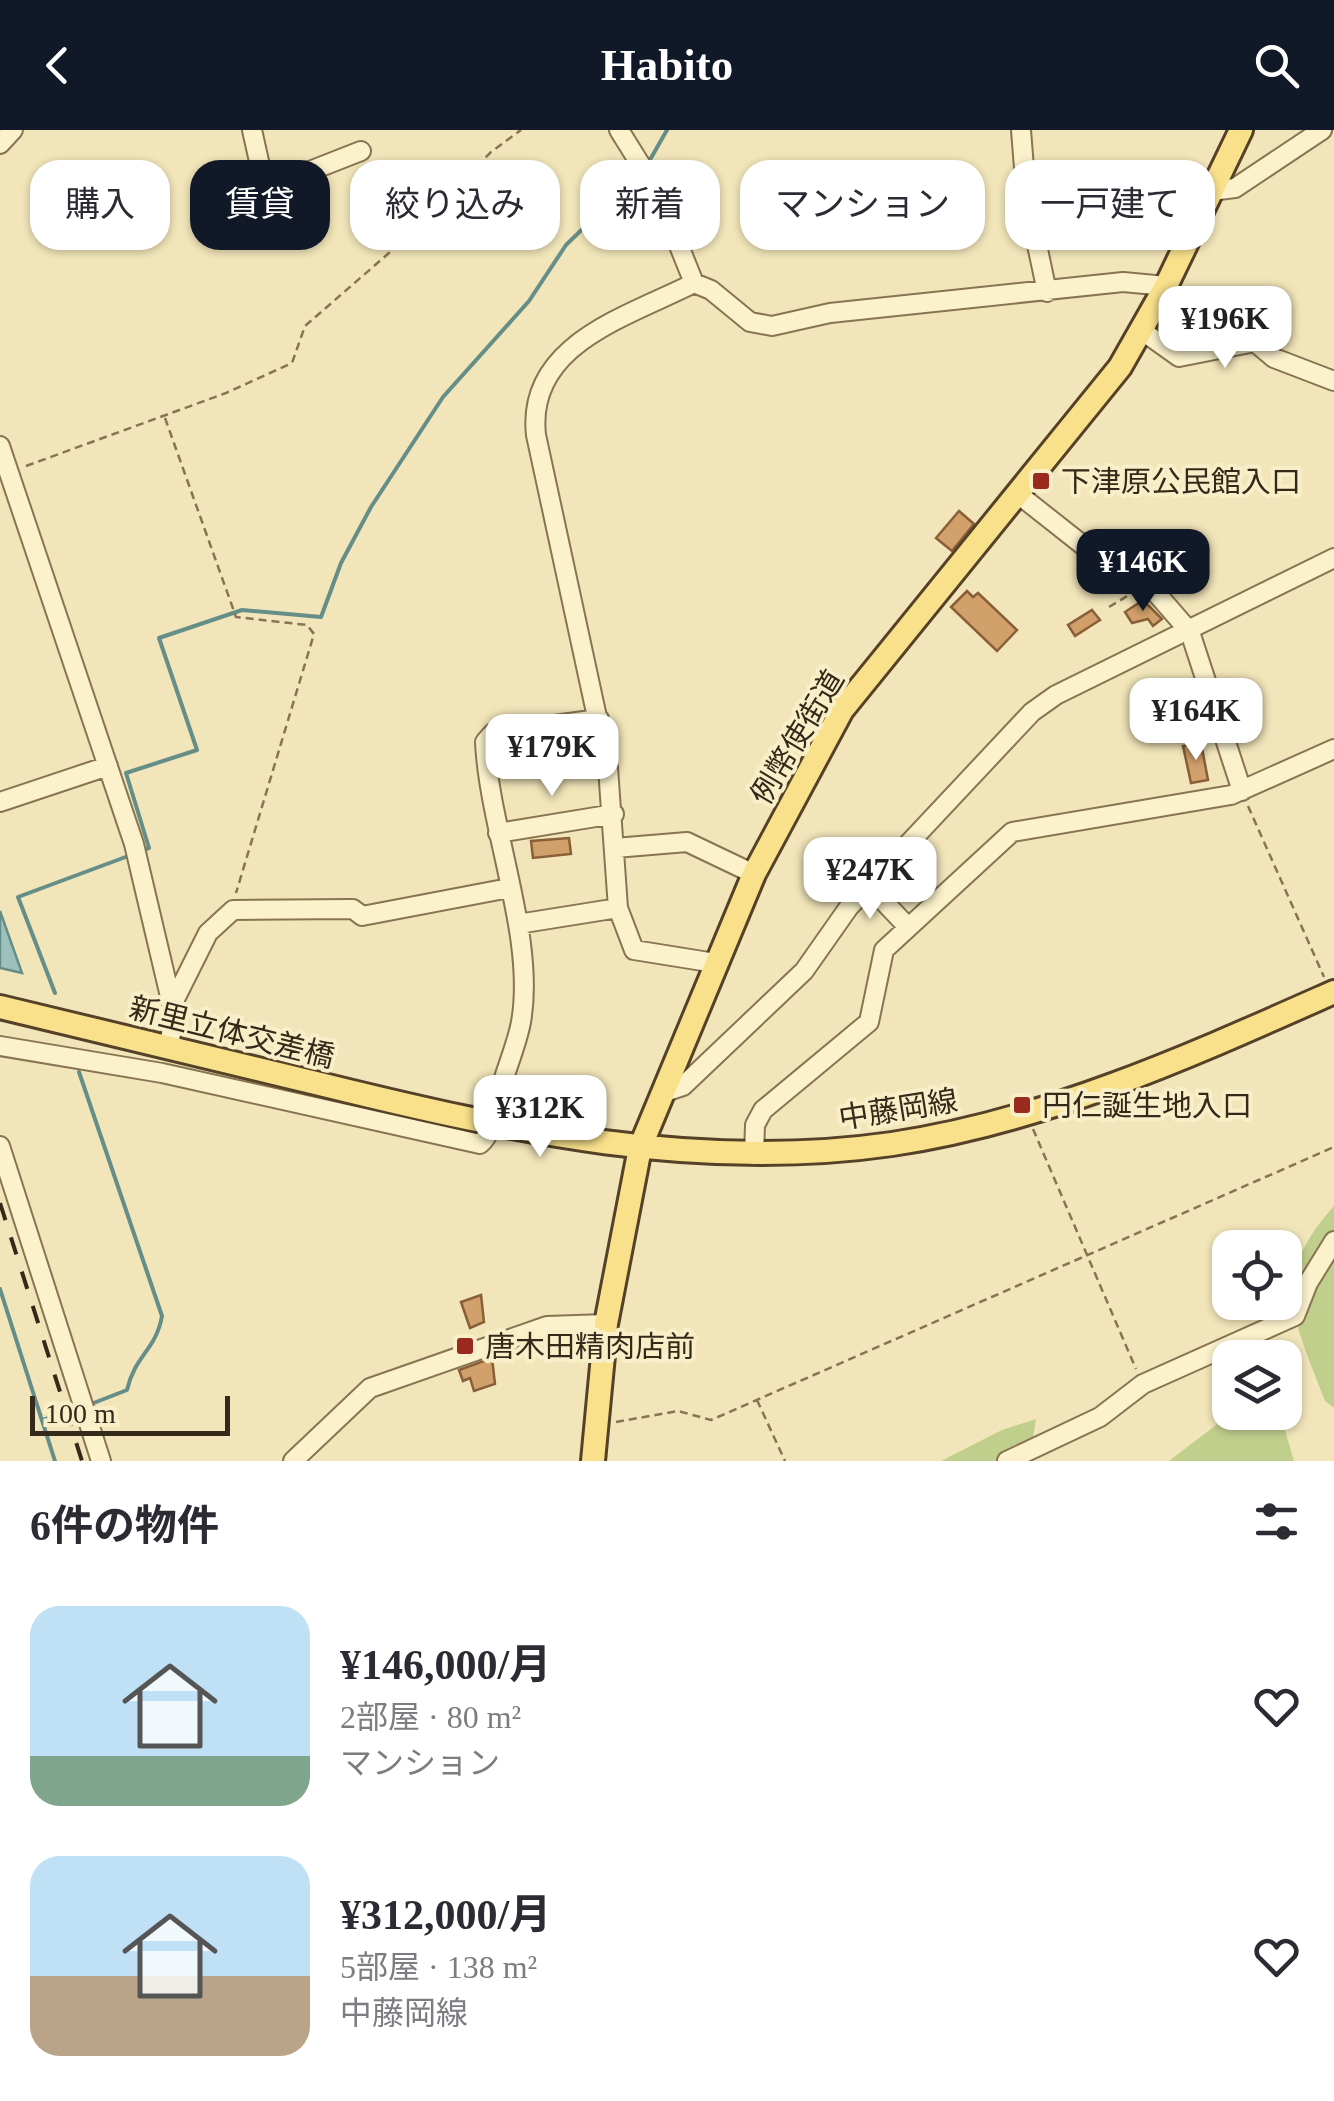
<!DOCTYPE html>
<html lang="ja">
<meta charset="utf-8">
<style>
body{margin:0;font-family:"Times New Roman","Noto Sans JP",serif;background:#f2f2f3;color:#2b2b33;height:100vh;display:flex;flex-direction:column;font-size:38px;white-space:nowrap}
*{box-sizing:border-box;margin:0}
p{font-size:32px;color:#7c7c81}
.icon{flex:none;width:55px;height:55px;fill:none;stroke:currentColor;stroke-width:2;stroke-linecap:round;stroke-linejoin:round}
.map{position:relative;height:1331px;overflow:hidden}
.side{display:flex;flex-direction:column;background:#fff;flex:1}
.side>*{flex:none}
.top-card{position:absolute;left:30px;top:30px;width:1275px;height:90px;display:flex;gap:20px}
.buttons{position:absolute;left:1212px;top:1100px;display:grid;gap:20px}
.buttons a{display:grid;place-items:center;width:90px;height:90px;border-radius:20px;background:#fff;box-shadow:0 2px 8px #0004;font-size:50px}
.scale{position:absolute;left:30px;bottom:25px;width:200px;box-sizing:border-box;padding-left:10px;border:5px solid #352a19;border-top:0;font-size:28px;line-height:35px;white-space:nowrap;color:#352a19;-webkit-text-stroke:8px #f8efc9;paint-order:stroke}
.price{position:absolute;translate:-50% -85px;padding:0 22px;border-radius:20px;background:#fff;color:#222;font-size:32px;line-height:65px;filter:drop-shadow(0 2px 5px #0008)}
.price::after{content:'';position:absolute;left:50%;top:60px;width:30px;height:22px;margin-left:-15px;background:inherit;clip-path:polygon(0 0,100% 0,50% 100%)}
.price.on{background:#111827;color:#fff}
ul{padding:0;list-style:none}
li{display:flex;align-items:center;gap:30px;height:250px;padding:0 30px}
li span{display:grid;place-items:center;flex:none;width:280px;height:200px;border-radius:30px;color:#555}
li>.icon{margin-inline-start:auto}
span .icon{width:120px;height:120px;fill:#fffc;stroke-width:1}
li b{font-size:42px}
h2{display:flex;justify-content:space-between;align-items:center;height:120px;padding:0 30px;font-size:42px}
.pill{padding:0 35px;border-radius:30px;background:#fff;box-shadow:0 2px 8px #0004;font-size:35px;line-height:90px}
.pill.on{background:#111827;color:#fff}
header{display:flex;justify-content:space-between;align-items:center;height:130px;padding:0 30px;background:#111827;color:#fff;font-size:45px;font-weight:700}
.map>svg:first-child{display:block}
.green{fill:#c1cf8d}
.water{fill:#9ec0ba;stroke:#668e88;stroke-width:2.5}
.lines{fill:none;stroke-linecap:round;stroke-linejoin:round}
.stream{stroke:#668e88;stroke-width:4}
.building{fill:#d2a06b;stroke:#895f37;stroke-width:2.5}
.minor-casing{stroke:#887453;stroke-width:22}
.major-casing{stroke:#554128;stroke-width:28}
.path{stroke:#887453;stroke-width:2.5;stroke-dasharray:8 5;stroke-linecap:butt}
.minor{stroke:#fbf2cc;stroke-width:18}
.major{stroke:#f9e18c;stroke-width:22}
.rail{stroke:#352a19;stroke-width:4;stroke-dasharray:18 18;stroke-linecap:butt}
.poi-dot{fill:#9b2a1e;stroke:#f8efc9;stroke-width:4}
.labels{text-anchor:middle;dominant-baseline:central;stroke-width:8;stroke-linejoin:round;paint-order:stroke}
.poi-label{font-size:30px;fill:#352a19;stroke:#f8efc9;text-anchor:start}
.street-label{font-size:30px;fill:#352a19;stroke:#f8efc9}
</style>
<header><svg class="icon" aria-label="back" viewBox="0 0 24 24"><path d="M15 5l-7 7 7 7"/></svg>Habito<svg class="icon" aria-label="search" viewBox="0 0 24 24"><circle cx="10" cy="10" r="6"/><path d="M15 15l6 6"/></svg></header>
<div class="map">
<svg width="1334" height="1331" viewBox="0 0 1334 1331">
<rect width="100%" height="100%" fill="#f1e5b9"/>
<!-- green -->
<path class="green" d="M1334 1076V1278L1325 1271C1294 1189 1268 1150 1334 1076Z
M1233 1282 1280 1283 1294 1331H1169Z
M1036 1289 1029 1331H941L1002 1300Z"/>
<!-- water -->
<path class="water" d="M0 781 22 843 0 838Z"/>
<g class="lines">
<!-- stream -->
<path class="stream" d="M647 35 667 0
M140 721 149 718 126 643 197 620 159 508 242 480 321 487 341 433 371 377 443 267 529 171 566 115 641 42
M55 863 18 767 131 725
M79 942 162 1186C156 1220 135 1225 127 1260L91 1274
M0 1159 55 1331
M43 1290 77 1278"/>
</g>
<!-- building -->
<path class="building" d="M959 381 974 394 952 421 936 408Z
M967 461 973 467 978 463 1017 500 997 521 951 477Z
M1143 470 1162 489 1153 496 1148 489 1132 493 1125 482Z
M1092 480 1100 490 1075 506 1068 495Z
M1177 551 1185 593 1165 597 1156 555Z
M1201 613 1208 650 1191 653 1183 616Z
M569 708 571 724 533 728 531 711Z
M481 1165 484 1192 470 1198 461 1172Z
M492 1228 495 1254 474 1261 470 1248 463 1251 459 1240Z"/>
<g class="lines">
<defs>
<path id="minor" d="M252 0 263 49 292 48 361 21
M619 0 657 61 694 153
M1021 0 1026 63 1047 162
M0 14 13 0
M1211 61 1235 58 1322 0
M1141 200 1179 227 1255 212 1274 228 1334 251
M0 316 134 714 172 875 171 905
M1018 364 1089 420 1157 464 1190 502 1242 661
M0 672 108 636
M498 703 614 684
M615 718 687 712 754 744
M869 756 906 795
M518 794 618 778
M715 833 634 820 618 778 608 638 536 305C526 214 627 187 694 153L711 160 750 192 772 196 830 183 1123 152 1166 156
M172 875 208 803 233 780 353 779 362 786 509 758
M0 916 162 943 480 1014C494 1002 496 975 501 958 507 936 517 914 521 892 536 808 489 699 485 612L493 603 599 589
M662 963 683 956 804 841 849 777 1032 582 1056 565 1334 428
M0 1016 101 1331
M754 1025 755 995 763 980 869 892 884 820 1012 702 1231 665 1334 619
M293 1331 370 1258 547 1196 606 1194
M1007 1331 1100 1287 1143 1254 1295 1186 1308 1153 1334 1111"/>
<path id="major" d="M0 877C108 903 216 929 324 955 511 1001 698 1042 892 1014 1047 991 1192 925 1334 862
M593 1331 606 1194 640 1018 754 744 842 580 1120 237 1166 156 1241 0"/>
</defs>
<!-- minor casing -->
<use href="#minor" class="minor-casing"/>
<!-- major casing -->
<use href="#major" class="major-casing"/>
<!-- path -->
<path class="path" d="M165 288 236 487 307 495 314 504 236 763
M26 336 226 263 292 233 305 196 397 116 491 22 521 0
M1109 477 1129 465
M1248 676 1324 847
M1033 999 1136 1239
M757 1270 785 1331
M616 1292 678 1281 711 1290 1334 1017"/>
<!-- minor -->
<use href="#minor" class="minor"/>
<!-- major -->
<use href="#major" class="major"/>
<!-- rail -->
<path class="rail" d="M0 1073 82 1331"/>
</g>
<!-- markers -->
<g class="poi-dot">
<rect x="1031" y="341" width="20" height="20" rx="5"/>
<rect x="1012" y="965" width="20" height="20" rx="5"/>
<rect x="455" y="1206" width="20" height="20" rx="5"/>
</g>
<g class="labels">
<!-- poi labels -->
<g class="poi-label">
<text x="1061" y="351">下津原公民館入口</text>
<text x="1042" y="975">円仁誕生地入口</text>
<text x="485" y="1216">唐木田精肉店前</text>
</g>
<!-- street labels -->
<g class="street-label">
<text transform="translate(797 607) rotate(-59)">例幣使街道</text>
<text transform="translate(232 902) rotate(14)">新里立体交差橋</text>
<text transform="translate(898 979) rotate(-9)">中藤岡線</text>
</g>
</g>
</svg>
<div class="buttons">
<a><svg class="icon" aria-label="locate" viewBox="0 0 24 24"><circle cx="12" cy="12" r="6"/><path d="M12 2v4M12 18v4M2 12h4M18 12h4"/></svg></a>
<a><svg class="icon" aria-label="layers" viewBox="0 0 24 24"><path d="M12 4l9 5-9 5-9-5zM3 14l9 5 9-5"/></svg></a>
</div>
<div class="scale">100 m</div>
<b class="price" style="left:1225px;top:241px">¥196K</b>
<b class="price on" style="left:1143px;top:484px">¥146K</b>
<b class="price" style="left:1196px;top:633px">¥164K</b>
<b class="price" style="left:552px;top:669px">¥179K</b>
<b class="price" style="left:870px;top:792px">¥247K</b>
<b class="price" style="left:540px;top:1030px">¥312K</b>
<div class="top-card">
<a class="pill">購入</a>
<a class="pill on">賃貸</a>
<a class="pill">絞り込み</a>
<a class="pill">新着</a>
<a class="pill">マンション</a>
<a class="pill">一戸建て</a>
</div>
</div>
<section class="side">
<h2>6件の物件<svg class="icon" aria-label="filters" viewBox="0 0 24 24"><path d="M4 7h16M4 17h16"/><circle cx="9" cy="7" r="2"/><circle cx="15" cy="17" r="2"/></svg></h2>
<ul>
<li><span style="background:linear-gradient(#bfe0f5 75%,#7fa58c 0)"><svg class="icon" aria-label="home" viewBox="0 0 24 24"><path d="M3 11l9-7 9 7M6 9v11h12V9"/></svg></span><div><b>¥146,000/月</b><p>2部屋 · 80 m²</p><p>マンション</p></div><svg class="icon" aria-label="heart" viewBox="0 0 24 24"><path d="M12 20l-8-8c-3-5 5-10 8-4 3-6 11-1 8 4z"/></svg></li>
<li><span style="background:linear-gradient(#bfe0f5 60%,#b9a48a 0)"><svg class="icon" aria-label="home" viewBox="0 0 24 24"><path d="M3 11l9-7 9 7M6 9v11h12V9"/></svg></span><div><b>¥312,000/月</b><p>5部屋 · 138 m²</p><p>中藤岡線</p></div><svg class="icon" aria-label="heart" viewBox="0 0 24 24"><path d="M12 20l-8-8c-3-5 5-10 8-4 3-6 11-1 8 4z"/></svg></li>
</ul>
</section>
